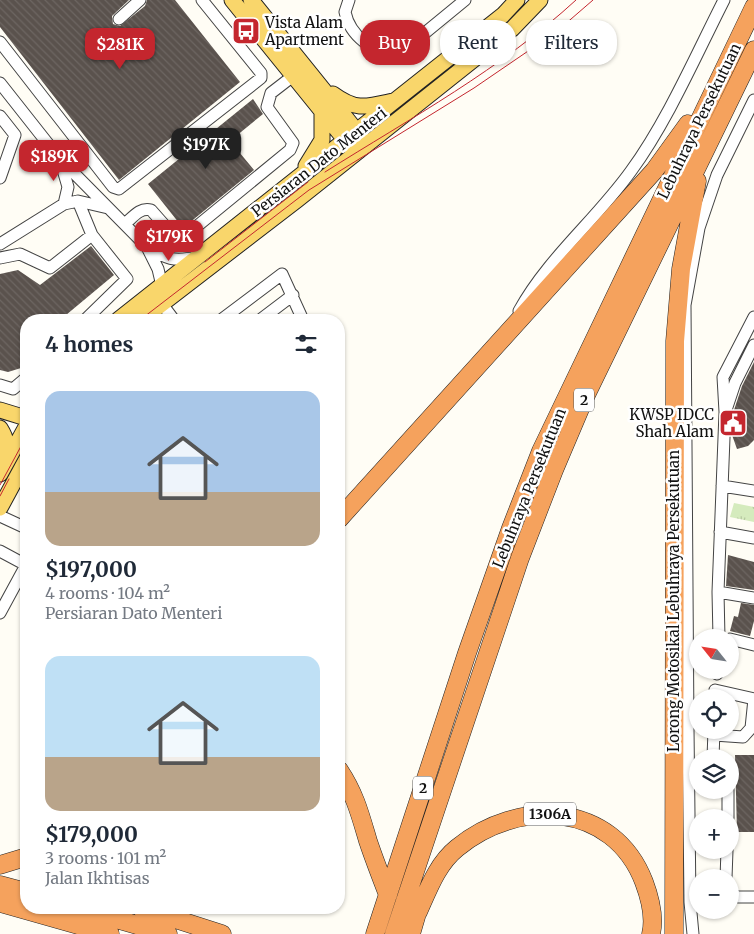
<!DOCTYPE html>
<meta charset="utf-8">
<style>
body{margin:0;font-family:Merriweather,serif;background:#f6f6f7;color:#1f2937;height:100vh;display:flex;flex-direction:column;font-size:19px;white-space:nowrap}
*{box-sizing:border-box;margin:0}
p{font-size:16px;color:#747a83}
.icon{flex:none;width:28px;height:28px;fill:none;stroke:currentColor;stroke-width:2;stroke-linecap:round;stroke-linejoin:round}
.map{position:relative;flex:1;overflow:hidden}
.drawer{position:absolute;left:20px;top:314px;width:325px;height:600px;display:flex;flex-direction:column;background:#fff;border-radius:20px;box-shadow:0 1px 4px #0004}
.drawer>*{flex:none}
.guide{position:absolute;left:360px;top:20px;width:319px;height:45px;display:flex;gap:10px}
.needle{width:32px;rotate:300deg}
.controls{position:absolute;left:689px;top:629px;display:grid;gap:10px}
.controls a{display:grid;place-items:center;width:50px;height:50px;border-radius:50%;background:#fff;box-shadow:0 1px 4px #0004;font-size:25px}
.price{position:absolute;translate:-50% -42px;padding:0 11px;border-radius:10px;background:#c4262e;color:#fff;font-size:16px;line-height:32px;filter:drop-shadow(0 1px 2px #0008)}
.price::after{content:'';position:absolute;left:50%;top:30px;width:15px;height:11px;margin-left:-8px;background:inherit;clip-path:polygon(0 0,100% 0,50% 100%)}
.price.active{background:#222;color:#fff}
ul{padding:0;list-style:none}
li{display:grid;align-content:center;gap:10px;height:265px;padding:0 25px}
li span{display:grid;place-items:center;height:155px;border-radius:15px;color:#555}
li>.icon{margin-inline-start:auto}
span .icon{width:90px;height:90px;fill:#fffc;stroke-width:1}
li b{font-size:21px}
h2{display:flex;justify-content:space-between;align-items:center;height:60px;padding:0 25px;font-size:21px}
.tag{padding:0 18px;border-radius:20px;background:#fff;box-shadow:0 1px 4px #0004;font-size:18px;line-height:45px}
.tag.active{background:#c4262e;color:#fff}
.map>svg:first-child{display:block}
.grass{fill:url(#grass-tufts)}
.building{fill:url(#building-back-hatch)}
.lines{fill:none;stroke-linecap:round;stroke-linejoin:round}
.minor-casing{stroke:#444;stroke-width:13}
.major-casing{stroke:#222;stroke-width:17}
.highway-casing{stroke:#222;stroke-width:19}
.minor{stroke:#fff;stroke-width:11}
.major{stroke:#f9d66b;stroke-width:15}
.highway{stroke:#f5a25d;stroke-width:18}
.tram{stroke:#c4262e;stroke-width:1}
.labels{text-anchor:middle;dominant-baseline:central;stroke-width:5;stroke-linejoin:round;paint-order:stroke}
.shield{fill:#fff;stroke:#585858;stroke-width:1}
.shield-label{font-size:14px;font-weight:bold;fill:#111}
.poi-label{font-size:15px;fill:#111;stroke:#fff;text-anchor:start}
.street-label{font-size:15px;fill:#111;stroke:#fff}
</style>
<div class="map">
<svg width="754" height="934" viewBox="0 0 754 934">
<defs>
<pattern id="grass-tufts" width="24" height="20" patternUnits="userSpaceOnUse" patternTransform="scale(1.25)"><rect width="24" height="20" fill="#d5ebbd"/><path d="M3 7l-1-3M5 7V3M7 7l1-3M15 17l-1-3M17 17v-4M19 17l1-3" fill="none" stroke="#b6c8a1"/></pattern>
<pattern id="building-back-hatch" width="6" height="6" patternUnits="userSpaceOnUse" patternTransform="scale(1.25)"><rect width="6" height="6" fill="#5a524d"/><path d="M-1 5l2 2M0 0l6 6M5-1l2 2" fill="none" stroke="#6d6662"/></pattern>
</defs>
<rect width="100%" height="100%" fill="#fffdf5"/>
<!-- grass -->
<path class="grass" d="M734 503 754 507V522L730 517Z"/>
<!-- building -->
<path class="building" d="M0 0H129L112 16 113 24 120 26 145 6 147 0H175L240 82 119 180 0 27Z
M253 99 263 114 230 141 254 170 183 228 148 184Z
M91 246 114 275 60 320H26V361L21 368 8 372 0 370V274L18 270 40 285Z
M754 362V440L748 446 737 449 732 435 734 410 742 386Z
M728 555 754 562V590L726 586Z
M741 603 754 605V621L750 636 730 631 734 616 738 617Z
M735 755H754V832H737Z"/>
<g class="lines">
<defs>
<path id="minor" d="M349 0 345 12C350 36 373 53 398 55L465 0
M119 19 140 0
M0 42 113 187 119 189 261 78V73L202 0
M0 83 60 159 147 247C167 259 173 262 197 257
M0 116 15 135 0 178
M61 163 68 187 64 204
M78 201 92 235 127 279 85 320
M125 224C133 217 140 207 151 210L174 236 181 238 185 236 290 150 293 143 267 107 271 93 293 76
M0 244 64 204 78 201 108 208
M147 247 158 269 162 286
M0 258 20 254 50 268 92 235
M162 304 174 320
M519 311C548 258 596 220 631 171 667 122 696 55 724 0
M221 320 282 274 303 320
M260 320 293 295
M0 385 13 389 26 378
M727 407 735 383 754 345
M722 486 754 491
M0 516 26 528
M720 532 754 538
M0 551 26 565 0 613
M718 592 754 598
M719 638 718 592 725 412 723 377 754 317
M730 639 754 645
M717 674 718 670
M715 698V690L754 699
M714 735 743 737 751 728 754 699
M713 758 714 730
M728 818V790
M726 878 727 850
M730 894 738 897H754
M693 934 690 902 688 728 685 305 699 228 717 175 754 100"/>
<path id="major" d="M232 0 350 146
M251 0 363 139
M333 94C356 111 366 107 393 101
M306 166 322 140V112
M118 320 503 15 517 0
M141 320 297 200 512 29 540 0
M0 410 26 418
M0 428C7 439 8 446 4 459
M0 474 26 427
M0 508 26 460"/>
<path id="highway" d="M339 519 654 171 688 124
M339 770C355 794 360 814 368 841 374 859 381 877 388 895
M0 865 26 857
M0 885 26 892
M0 903 110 934
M78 908 168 934
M141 908 222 934
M418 912C428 890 437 864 457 848 517 798 613 801 644 882 650 898 655 917 651 934
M375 934 467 653 511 528 541 451 754 7
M394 934 520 558 554 470 585 397 754 50
M411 934 420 903
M674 934 675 341 681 269 697 181"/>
</defs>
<!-- minor casing -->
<use href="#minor" class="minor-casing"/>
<!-- major casing -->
<use href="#major" class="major-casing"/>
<!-- highway casing -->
<use href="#highway" class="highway-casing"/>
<!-- minor -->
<use href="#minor" class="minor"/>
<!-- major -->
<use href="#major" class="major"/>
<!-- highway -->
<use href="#highway" class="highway"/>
<!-- tram -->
<path class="tram" d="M325 172C411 118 501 69 576 0
M205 262 308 182
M140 320 309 190 474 88 556 32 593 0
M0 485 26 437
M0 496 9 479"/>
</g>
<!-- icons -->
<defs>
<symbol id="bus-square" viewBox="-11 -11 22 22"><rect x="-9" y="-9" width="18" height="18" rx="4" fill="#c4262e" stroke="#fff"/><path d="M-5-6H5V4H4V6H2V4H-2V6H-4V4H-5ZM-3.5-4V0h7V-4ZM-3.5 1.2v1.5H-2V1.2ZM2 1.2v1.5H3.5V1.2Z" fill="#fff"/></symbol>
<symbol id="civic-square" viewBox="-11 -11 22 22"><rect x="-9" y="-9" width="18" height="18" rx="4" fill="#c4262e" stroke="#fff"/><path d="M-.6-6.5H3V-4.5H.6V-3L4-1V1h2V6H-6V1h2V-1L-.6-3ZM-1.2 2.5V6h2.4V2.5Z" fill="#fff"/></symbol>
</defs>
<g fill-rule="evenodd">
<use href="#bus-square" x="230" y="15" width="32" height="32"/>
<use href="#civic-square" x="717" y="407" width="32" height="32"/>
</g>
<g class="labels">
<!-- shield labels -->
<g class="shield">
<rect x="574" y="388.5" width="20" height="23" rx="4"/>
<rect x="413" y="776.5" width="20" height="23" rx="4"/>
<rect x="524" y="802.5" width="52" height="23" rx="4"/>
</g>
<g class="shield-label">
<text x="584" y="400">2</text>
<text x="423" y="788">2</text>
<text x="550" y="814">1306A</text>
</g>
<!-- poi labels -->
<g class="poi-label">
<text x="265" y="22">Vista Alam<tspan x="265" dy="17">Apartment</tspan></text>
<text x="714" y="414" text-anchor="end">KWSP IDCC<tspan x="714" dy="17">Shah Alam</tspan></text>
</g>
<!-- street labels -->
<g class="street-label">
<text transform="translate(699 121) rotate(-64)">Lebuhraya Persekutuan</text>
<text transform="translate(319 162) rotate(-38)">Persiaran Dato Menteri</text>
<text transform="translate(529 488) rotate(-68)">Lebuhraya Persekutuan</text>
<text transform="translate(673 601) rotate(-90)">Lorong Motosikal Lebuhraya Persekutuan</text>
</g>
</g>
</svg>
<div class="controls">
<a><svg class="needle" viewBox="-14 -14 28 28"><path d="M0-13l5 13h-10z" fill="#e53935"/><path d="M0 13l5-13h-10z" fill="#747a83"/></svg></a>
<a><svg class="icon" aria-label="locate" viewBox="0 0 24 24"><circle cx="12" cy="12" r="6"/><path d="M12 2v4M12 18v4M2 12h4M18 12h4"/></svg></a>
<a><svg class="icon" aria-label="layers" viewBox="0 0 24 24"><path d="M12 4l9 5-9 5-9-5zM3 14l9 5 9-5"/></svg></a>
<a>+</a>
<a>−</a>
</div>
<b class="price" style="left:120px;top:70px">$281K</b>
<b class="price active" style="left:206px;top:170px">$197K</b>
<b class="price" style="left:54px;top:182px">$189K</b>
<b class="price" style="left:169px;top:262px">$179K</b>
<div class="guide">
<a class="tag active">Buy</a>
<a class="tag">Rent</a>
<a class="tag">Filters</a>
</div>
<section class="drawer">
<h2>4 homes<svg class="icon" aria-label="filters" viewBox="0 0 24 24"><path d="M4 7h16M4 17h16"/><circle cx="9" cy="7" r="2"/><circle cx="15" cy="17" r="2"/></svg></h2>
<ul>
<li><span style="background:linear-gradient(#a9c7e8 65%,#b9a48a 0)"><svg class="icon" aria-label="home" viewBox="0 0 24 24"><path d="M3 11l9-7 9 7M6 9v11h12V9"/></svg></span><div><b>$197,000</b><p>4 rooms · 104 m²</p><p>Persiaran Dato Menteri</p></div></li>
<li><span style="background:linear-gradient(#bfe0f5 65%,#b9a48a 0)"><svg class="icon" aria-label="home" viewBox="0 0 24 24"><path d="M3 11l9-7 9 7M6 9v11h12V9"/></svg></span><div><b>$179,000</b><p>3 rooms · 101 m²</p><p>Jalan Ikhtisas</p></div></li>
</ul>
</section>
</div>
